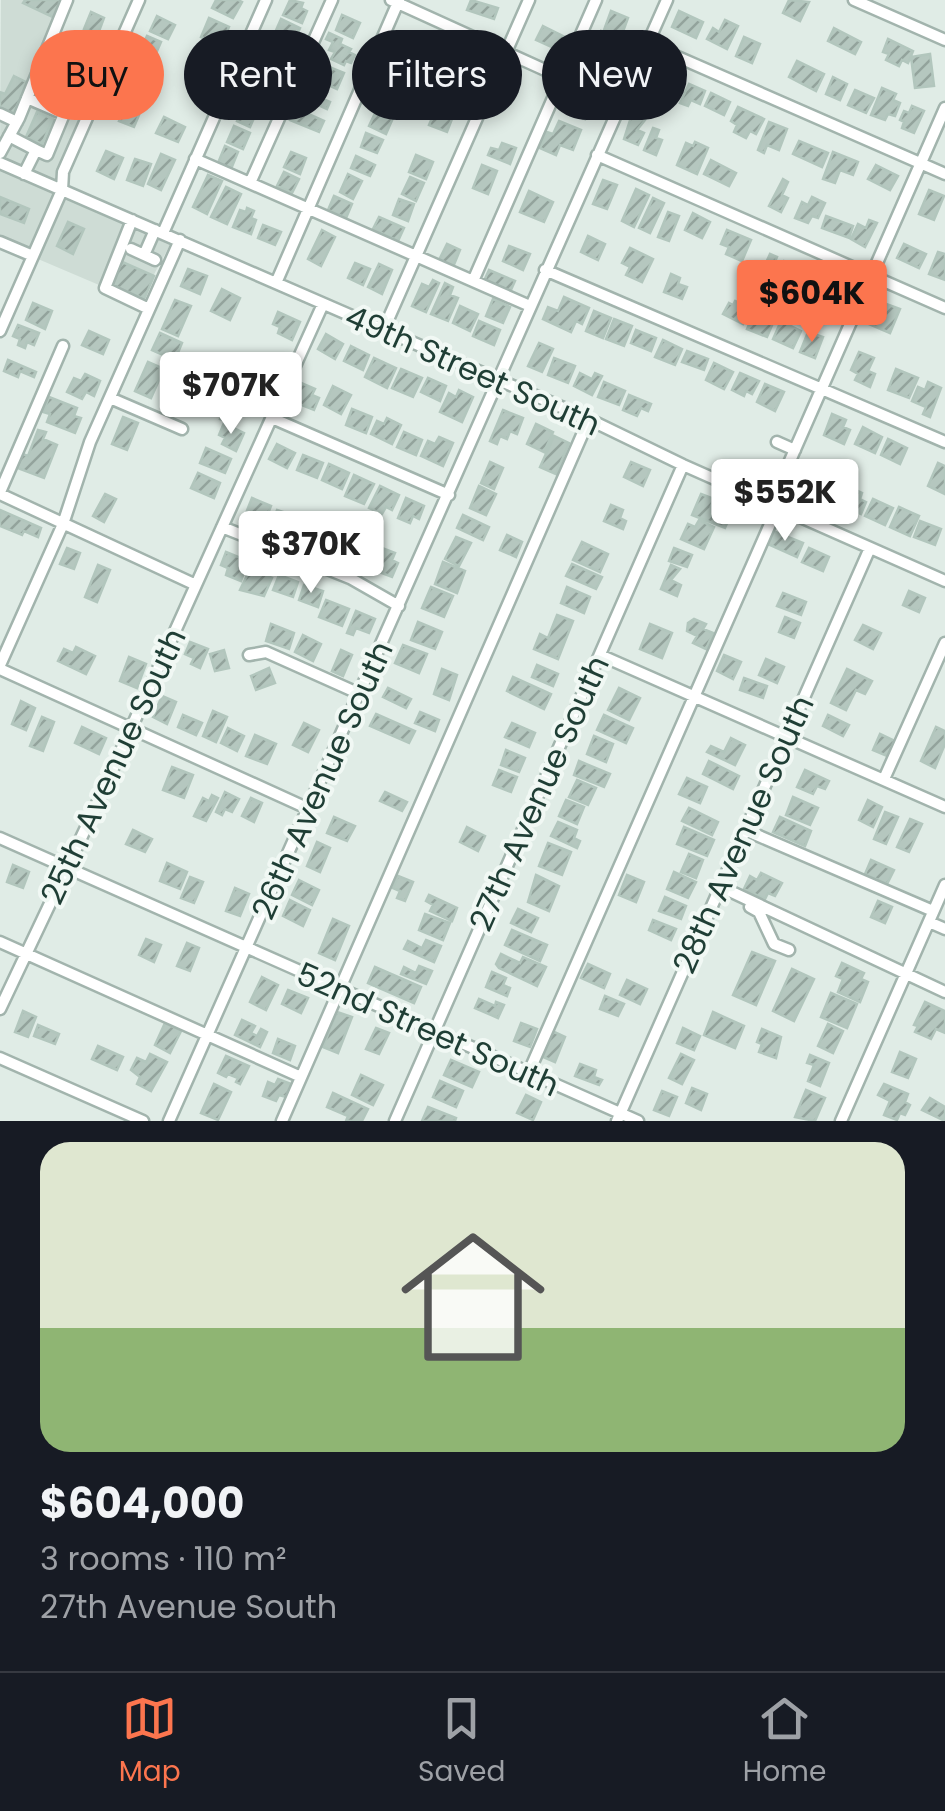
<!DOCTYPE html>
<meta charset="utf-8">
<style>
body{margin:0;font-family:Poppins,sans-serif;background:#242831;color:#f1f3f6;height:100vh;display:flex;flex-direction:column;font-size:38px;white-space:nowrap}
*{box-sizing:border-box;margin:0}
p{font-size:32px;color:#9ea1a6}
.icon{flex:none;width:55px;height:55px;fill:none;stroke:currentColor;stroke-width:2;stroke-linecap:round;stroke-linejoin:round}
.map{position:relative;height:1121px;overflow:hidden}
.sheet{display:flex;flex-direction:column;background:#171b24;flex:1}
.sheet>*{flex:none}
.top-card{position:absolute;left:30px;top:30px;width:885px;height:90px;display:flex;gap:20px}
.price{position:absolute;translate:-50% -85px;padding:0 22px;border-radius:10px;background:#fff;color:#222;font-size:32px;line-height:65px;filter:drop-shadow(0 2px 5px #0008)}
.price::after{content:'';position:absolute;left:50%;top:60px;width:30px;height:22px;margin-left:-15px;background:inherit;clip-path:polygon(0 0,100% 0,50% 100%)}
.price.selected{background:#fc754e;color:#111}
ul{padding:0;list-style:none}
li{display:grid;align-content:center;gap:20px;height:530px;padding:0 40px}
li+li{border-top:2px solid #363941}
li span{display:grid;place-items:center;height:310px;border-radius:30px;color:#555}
li>.icon{margin-inline-start:auto}
span .icon{width:180px;height:180px;fill:#fffc;stroke-width:1}
li b{font-size:42px}
.tag{padding:0 35px;border-radius:45px;background:#171b24;box-shadow:0 5px 15px #0003;font-size:35px;line-height:90px}
.tag.selected{background:#fc754e;color:#111}
.tabs{display:flex;justify-content:space-around;align-items:center;height:140px;border-top:2px solid #363941;background:#171b24;font-size:28px;color:#9ea1a6}
.tabs a{display:grid;justify-items:center;gap:5px}
.tabs .selected{color:#fc754e}
.map>svg:first-child{display:block}
.built{fill:#cedcd5}
.building{fill:url(#building-hatch);stroke:#b2c6bd;stroke-width:2.5}
.lines{fill:none;stroke-linecap:round;stroke-linejoin:round}
.minor-casing{stroke:#a2b4ad;stroke-width:15}
.minor{stroke:#fff;stroke-width:10}
.labels{text-anchor:middle;dominant-baseline:central;stroke-width:8;stroke-linejoin:round;paint-order:stroke}
.street-label{font-size:32px;fill:#1f3e35;stroke:#f1f8f4}
</style>
<div class="map">
<svg width="945" height="1121" viewBox="0 0 945 1121">
<defs>
<pattern id="building-hatch" width="6" height="6" patternUnits="userSpaceOnUse" patternTransform="scale(2.5)"><rect width="6" height="6" fill="#b5c7bf"/><path d="M-1 1l2-2M0 6l6-6M5 7l2-2" fill="none" stroke="#93a39c"/></pattern>
</defs>
<rect width="100%" height="100%" fill="#e0ece6"/>
<!-- built -->
<path class="built" d="M1 0H73L32 87 84 110 58 170 57 182 0 158Z
M0 169 55 193 28 254 0 247Z
M66 197 171 243 139 302 38 259Z"/>
<!-- building -->
<path class="building" d="M25 0H63L55 18 23 3Z
M216 0H238L242 2 233 18 212 8Z
M290 0 303 3 301 8 307 11 302 23 283 15Z
M471 0 498 8 494 19 467 10Z
M789 0 809 2 800 21 783 13Z
M611 11 628 18 621 37 604 30Z
M679 11 703 22 696 38 672 27Z
M91 12 104 18 98 34 84 29Z
M342 15 360 23 353 38 336 30Z
M157 16 175 25 168 39 150 31Z
M209 18 229 27 221 46 201 37Z
M281 19 300 28 293 44 274 35Z
M725 20 738 26 727 49 707 39 713 28 719 32Z
M543 26 565 37 558 50 536 40Z
M834 28 861 42 855 54 828 41Z
M601 31 618 39 611 52 594 44Z
M412 32 425 37 414 61 408 58 412 50 405 47Z
M75 33 92 39 86 53 70 47Z
M329 33 342 39 340 44 351 49 349 52 355 55 351 63 346 61 344 65 331 59 335 52 329 50 333 42 326 39Z
M147 36 161 42 154 58 140 52Z
M744 37 760 44 752 63 736 56Z
M272 39 289 46 282 65 264 58Z
M888 39 913 51 908 63 902 60 899 66 886 60 889 54 883 52Z
M461 47 480 57 473 71 454 62Z
M592 52 609 59 603 72 586 65Z
M930 54 934 86 915 88 911 57Z
M73 55 88 61 81 78 66 72Z
M194 56 208 63 200 79 186 72Z
M262 61 277 67 270 85 255 79Z
M797 61 824 74 816 91 789 77Z
M329 67 344 73 337 89 315 79 318 71 326 74Z
M449 68 467 76 459 93 441 84Z
M652 69 672 77 666 93 646 85Z
M393 70 407 76 395 103 382 97Z
M14 76 28 83 13 114 0 107V92L5 94Z
M833 77 847 84 840 100 826 94Z
M123 82 144 91 139 101 118 92Z
M252 83 267 88 261 106 246 100Z
M689 84 705 91 700 104 691 100 688 106 680 103Z
M312 85 326 92 323 99 330 102 327 109 305 99Z
M882 88 896 94 893 100 900 103 895 116 888 114 885 120 871 115Z
M855 90 874 98 866 113 848 105Z
M444 91 461 98 454 115 437 108Z
M711 93 730 102 724 115 705 106Z
M569 95 591 104 585 119 563 110Z
M119 100 134 106 132 112 139 115 134 127 119 121 122 115 114 111Z
M244 103 258 109 250 127 237 121Z
M912 106 924 111 914 133 902 128 904 122 900 120 904 111 909 113Z
M738 107 764 119 756 134 750 131 746 138 734 132 737 125 731 121Z
M295 108 324 121 319 132 290 120Z
M376 111 393 118 386 134 369 126Z
M435 111 452 119 447 132 429 125Z
M37 112 53 119 42 144 26 137Z
M632 114 645 120 637 130 644 133 638 145 624 139Z
M164 117 185 127 178 142 156 133Z
M559 121 581 130 573 150 560 145 556 155 540 148 547 132 553 134Z
M769 122 787 129 779 150 767 145 764 153 758 150Z
M234 126 250 133 243 149 227 142Z
M653 128 659 130 656 138 662 140 656 155 644 150Z
M366 133 383 140 377 153 361 147Z
M799 141 828 153 822 167 793 154Z
M695 142 708 148 697 174 677 165 686 143 693 146Z
M502 143 516 148 510 164 488 155 491 148 499 150Z
M225 146 238 152 231 169 218 163Z
M106 151 123 158 114 179 97 171Z
M291 152 306 158 300 174 284 167Z
M833 152 858 162 853 175 840 170 835 183 823 179Z
M161 154 175 160 161 190 148 184Z
M416 155 433 162 426 179 409 172Z
M356 156 375 165 370 176 351 168Z
M135 159 151 164 143 186 127 180Z
M711 160 736 173 729 186 704 174Z
M482 165 497 171 488 194 473 188Z
M876 165 898 176 890 190 868 179Z
M284 172 299 179 292 193 277 186Z
M348 174 362 181 353 199 340 192Z
M208 175 222 181 207 214 193 207Z
M410 177 424 183 416 201 402 194Z
M783 179 788 182 782 195 788 198 781 212 769 206Z
M603 180 617 185 607 209 593 204Z
M226 187 241 194 227 224 211 217Z
M636 189 649 195 634 227 622 221Z
M929 190 944 196 934 220 919 214Z
M529 191 553 202 544 222 520 212Z
M334 196 352 204 346 218 328 210Z
M0 197 29 209 24 223 0 214Z
M812 197 825 203 818 218 812 216 808 223 795 218 802 202 808 205Z
M653 198 664 203 650 233 639 228Z
M399 199 414 204 408 221 393 215Z
M247 208 254 211 251 218 256 220 251 234 233 227 240 210 246 212Z
M668 212 679 216 669 241 658 237Z
M693 213 710 222 702 238 685 230Z
M826 216 853 226 849 238 822 228Z
M379 217 404 228 398 241 373 229Z
M869 220 877 223 865 247 851 239 858 224 866 228Z
M68 222 84 229 73 254 57 246Z
M263 225 281 232 275 245 258 238Z
M322 230 335 237 321 266 308 259Z
M727 230 751 240 742 261 726 254 729 247 721 244Z
M588 236 605 244 598 260 581 252Z
M447 244 460 250 453 267 439 260Z
M904 244 926 254 919 268 897 258Z
M509 246 530 254 523 270 503 261Z
M630 248 653 259 642 282 626 275 630 267 622 263Z
M938 252 945 254V280L929 274Z
M770 254 777 257 774 264 781 267 784 261 798 267 792 281 785 277 782 284 775 281 778 274 764 267Z
M120 261 154 276 144 299 110 284Z
M355 263 370 269 363 285 348 278Z
M379 264 392 270 382 294 368 287Z
M188 269 207 276 200 294 181 286Z
M489 270 515 281 510 292 484 281Z
M671 274 680 278 678 284 687 287 682 299 664 292Z
M433 280 439 283 426 312 412 306 422 284 429 287Z
M445 283 453 287 450 295 458 298 448 321 431 314Z
M222 289 240 298 230 320 211 311Z
M564 297 589 308 582 324 576 321 571 332 543 319 548 307 558 311Z
M493 299 510 307 503 323 486 316Z
M175 300 191 306 178 336 162 329Z
M735 301 747 306 744 311 748 313 743 324 723 314 729 303 733 305Z
M878 301 900 309 890 333 869 324Z
M33 303 52 311 45 329 26 320Z
M460 306 478 314 470 331 453 323Z
M594 311 611 318 603 338 586 331Z
M278 312 300 322 292 340 278 333 280 327 273 324Z
M753 315 773 323 767 337 747 329Z
M614 319 632 326 624 346 606 339Z
M479 321 500 330 494 345 473 336Z
M781 321 801 331 793 348 773 339Z
M18 325 39 333 34 345 27 342 25 348 18 345 20 339 13 336Z
M636 330 656 338 651 351 631 343Z
M89 331 109 340 103 354 82 345Z
M808 332 823 337 815 358 800 352Z
M160 333 182 343 175 360 152 350Z
M326 334 343 344 335 359 318 349Z
M663 340 682 349 675 365 655 357Z
M539 343 553 349 542 372 528 366Z
M351 346 369 355 363 370 344 361Z
M687 351 708 359 704 370 682 362Z
M859 352 874 358 868 371 875 374 870 387 855 380 858 374 851 370Z
M250 358 273 367 266 381 244 372Z
M374 358 396 368 387 388 365 377Z
M554 358 575 366 568 383 548 375Z
M8 360 36 372 34 377 20 371 18 377 4 371Z
M148 362 164 369 151 398 135 391Z
M714 363 733 372 724 389 706 380Z
M401 369 422 378 413 397 392 388Z
M896 369 918 378 909 398 888 390Z
M580 373 592 379 595 373 602 376 592 395 574 386Z
M740 373 759 381 752 394 746 391 744 396 732 390Z
M85 374 100 381 94 396 86 392 82 399 67 392 74 378 81 381Z
M428 378 446 386 440 401 421 392Z
M604 382 625 391 619 405 598 397Z
M928 382 941 388 930 417 923 414 926 407 912 401 918 387 925 390Z
M231 383 258 395 253 405 227 393Z
M301 383 315 389 312 395 319 398 314 410 294 402Z
M765 384 784 392 775 411 757 402Z
M333 386 351 395 341 414 324 405Z
M459 390 473 397 462 422 440 412 449 393 456 397Z
M629 395 651 404 648 411 641 408 637 416 623 410Z
M49 397 77 408 74 416 81 418 75 433 47 422 50 414 43 412Z
M228 399 241 404 232 424 220 419Z
M352 409 372 417 366 433 346 425Z
M503 410 523 418 517 434 510 431 507 439 500 436 497 444 490 441Z
M832 414 846 420 843 427 850 430 844 444 824 435Z
M123 417 138 423 127 450 112 444Z
M387 418 401 425 392 444 371 434 377 421 384 424Z
M224 423 244 433 236 451 222 444 225 438 219 435Z
M536 424 553 432 544 452 527 444Z
M863 427 882 437 875 453 855 444Z
M38 430 46 432 43 439 57 445 44 478 15 467 20 453 28 456Z
M404 432 422 440 416 455 397 447Z
M554 436 569 443 556 474 540 467Z
M439 437 453 443 443 466 421 456 428 441 435 444Z
M888 439 907 448 900 464 881 455Z
M277 444 295 453 287 468 269 459Z
M206 448 231 459 225 473 200 463Z
M303 455 323 463 317 478 297 470Z
M490 462 503 468 494 489 481 483Z
M631 462 650 470 643 486 624 477Z
M938 463 945 466V494L928 486Z
M329 464 349 473 342 489 322 480Z
M809 466 822 472 812 490 800 484Z
M198 473 220 483 214 498 191 488Z
M827 474 842 485 837 504 817 496Z
M354 475 374 484 364 504 345 496Z
M380 486 399 495 392 510 386 507 382 514 369 508Z
M479 486 496 494 486 515 470 508Z
M849 487 862 493 860 499 866 502 861 514 848 508 850 502 844 499Z
M105 494 116 499 104 522 93 516Z
M701 494 714 499 711 506 724 511 722 519 728 521 725 528 692 515Z
M252 498 271 506 265 521 246 513Z
M406 498 424 506 419 519 413 516 410 523 398 518Z
M873 499 893 508 885 525 865 516Z
M611 505 623 510 620 518 626 521 623 529 604 521Z
M899 507 919 516 910 536 890 527Z
M0 510 41 528 38 537 24 531 22 535 0 526Z
M277 510 298 517 292 532 272 525Z
M463 515 489 527 483 540 457 528Z
M304 520 323 528 316 544 297 535Z
M699 520 714 527 704 549 681 539 688 524 695 527Z
M920 521 941 529 935 545 914 537Z
M338 529 351 535 342 555 323 546 329 533 335 536Z
M773 531 803 543 797 557 768 544Z
M507 535 522 542 516 557 500 550Z
M456 537 471 543 459 566 445 559Z
M582 542 608 554 600 572 573 560Z
M355 543 373 550 366 566 348 558Z
M67 548 80 553 74 569 60 564Z
M382 548 395 553 392 560 398 563 392 577 374 570Z
M674 548 692 555 687 567 669 561Z
M809 548 829 557 823 571 802 562Z
M226 552 248 561 241 581 226 575 228 568 221 565Z
M443 562 465 571 457 593 435 584Z
M253 563 266 569 263 574 272 578 264 596 240 590Z
M572 564 602 577 596 589 566 576Z
M98 565 110 570 97 602 85 597Z
M671 565 680 569 671 580 681 585 677 596 661 589Z
M279 575 298 582 293 597 273 590Z
M304 585 323 591 318 607 299 600Z
M431 587 453 596 444 617 422 608Z
M567 587 590 597 584 613 561 603Z
M909 591 925 598 919 612 903 605Z
M783 593 806 602 801 615 777 606Z
M326 600 349 609 342 626 319 617Z
M356 611 375 619 369 633 356 628 353 635 347 633Z
M557 615 573 621 558 659 534 649 540 634 548 638Z
M785 617 800 623 794 638 779 632Z
M694 619 706 624 703 629 713 633 706 649 693 643 697 636 687 631 688 623Z
M418 622 442 632 435 649 411 640Z
M271 624 294 633 289 649 266 641Z
M650 624 672 633 662 658 640 649Z
M863 625 881 633 873 649 855 640Z
M303 635 321 644 313 661 295 652Z
M190 642 208 649 200 668 191 664 194 658 185 654Z
M403 645 427 654 419 673 395 663Z
M76 647 95 656 86 674 58 661 64 649 73 653Z
M224 650 229 668 215 671 210 654Z
M341 650 352 655 343 676 332 671Z
M724 655 741 662 733 679 717 671Z
M129 657 146 664 137 688 120 681Z
M766 659 784 667 777 683 759 675Z
M537 665 558 674 553 686 532 677Z
M269 668 275 683 256 690 251 676Z
M442 669 457 675 449 700 434 694Z
M847 669 872 681 865 694 856 690 846 710 831 703Z
M513 677 551 694 544 709 507 691Z
M744 678 767 686 763 698 740 690Z
M388 688 411 699 406 708 383 697Z
M619 688 640 698 629 720 608 710Z
M162 696 176 702 167 724 153 717Z
M21 701 35 708 26 730 12 724Z
M213 711 227 717 216 742 203 736Z
M420 712 439 720 435 731 415 723Z
M376 714 415 731 409 743 370 726Z
M183 715 202 723 196 735 178 727Z
M604 715 633 728 626 743 597 730Z
M828 715 849 725 843 736 823 726Z
M42 717 54 722 43 751 30 746Z
M304 723 319 730 308 752 293 745Z
M512 723 535 733 529 747 505 737Z
M82 727 106 738 99 754 75 743Z
M936 727 945 731V744L935 768 921 761Z
M228 728 244 736 237 751 221 743Z
M880 734 895 741 887 756 873 750Z
M255 735 276 744 267 764 246 756Z
M594 736 613 744 606 762 587 754Z
M731 738 745 745 735 765 707 752 711 746 724 752Z
M506 750 525 758 519 772 501 765Z
M579 761 610 774 604 787 574 775Z
M709 761 739 776 733 789 703 774Z
M172 767 193 775 184 798 163 790Z
M499 770 517 777 511 792 493 785Z
M805 770 829 781 825 789 817 786 813 794 797 787Z
M687 778 707 787 700 803 679 794Z
M577 780 596 788 588 805 569 797Z
M225 792 239 799 232 812 225 809 222 815 216 812Z
M385 792 407 802 402 811 380 801Z
M212 795 218 798 206 821 194 816 203 798 209 801Z
M793 797 818 808 810 825 786 815Z
M251 798 262 803 254 822 242 816Z
M566 800 584 807 577 824 559 816Z
M868 800 882 807 873 827 859 820Z
M689 808 718 822 712 835 682 821Z
M885 812 898 817 886 844 874 839Z
M334 817 355 826 347 841 327 833Z
M780 817 811 831 805 846 773 832Z
M910 819 922 824 909 852 897 847Z
M558 822 577 830 574 838 580 841 577 848 551 836Z
M467 827 485 836 478 851 460 842Z
M684 827 714 840 707 856 677 844Z
M133 830 152 839 145 852 126 844Z
M317 842 330 848 320 872 307 866Z
M548 843 571 852 562 875 539 866Z
M689 854 703 860 696 878 681 872Z
M871 860 894 870 887 884 865 874Z
M167 863 187 872 180 889 160 881Z
M13 865 29 872 23 888 7 882Z
M674 872 696 882 688 898 667 889Z
M761 873 782 883 775 896 768 893 765 899 744 889 750 876 757 880Z
M536 875 559 886 549 911 528 902Z
M627 875 644 882 636 902 619 895Z
M398 876 413 882 405 901 397 898 400 891 393 888Z
M190 877 203 882 194 903 181 898Z
M299 880 319 890 312 905 292 895Z
M235 888 249 894 240 916 226 911Z
M429 895 457 908 452 921 430 911 433 905 426 901Z
M665 897 686 906 681 919 659 911Z
M290 900 310 910 303 926 283 916Z
M878 901 892 907 885 923 871 917Z
M518 909 538 918 531 932 511 923Z
M425 914 450 923 443 940 419 930Z
M333 919 349 926 335 960 319 953Z
M653 920 676 929 671 940 649 930Z
M512 930 547 945 540 961 505 945Z
M146 939 161 945 154 962 139 955Z
M426 940 441 946 434 962 404 949 408 941 422 948Z
M187 943 199 948 190 971 177 966Z
M752 952 775 961 756 1005 733 995Z
M501 954 520 963 523 957 546 967 537 986 499 968 496 964Z
M842 963 864 973 861 979 868 982 860 1002 838 992 843 979 836 976Z
M588 964 610 974 604 988 581 978Z
M419 966 432 971 426 984 401 974 404 967 416 973Z
M375 967 421 987 414 1003 368 983Z
M792 969 814 979 794 1021 773 1011Z
M492 972 506 978 503 985 510 988 507 996 486 987Z
M262 977 278 985 266 1010 250 1002Z
M627 980 647 989 640 1004 620 995Z
M288 990 308 998 301 1013 282 1004Z
M831 993 857 1004 847 1028 821 1017Z
M605 996 624 1004 618 1016 600 1009Z
M479 999 495 1006 496 1002 504 1005 498 1018 475 1008Z
M925 1002 945 1011V1033L936 1029 931 1039 915 1032 918 1026 914 1025Z
M23 1011 36 1017 28 1037 15 1032Z
M337 1012 352 1017 338 1053 323 1047Z
M713 1012 744 1026 735 1048 704 1035Z
M242 1020 255 1026 251 1033 257 1036 261 1029 267 1032 260 1047 235 1035Z
M165 1023 181 1031 170 1053 155 1045Z
M521 1023 537 1029 530 1047 514 1041Z
M828 1024 843 1031 833 1053 818 1046Z
M38 1025 59 1034 55 1044 34 1036Z
M376 1028 389 1033 379 1054 366 1049Z
M683 1028 700 1036 694 1050 677 1043Z
M762 1029 781 1037 776 1058 759 1052 762 1044 757 1042Z
M552 1031 565 1037 555 1062 541 1056Z
M278 1039 295 1046 290 1060 273 1053Z
M98 1046 123 1057 117 1070 92 1059Z
M900 1052 916 1059 908 1078 892 1072Z
M150 1054 167 1062 151 1091 137 1084 140 1077 131 1070 137 1058 146 1062Z
M681 1054 694 1060 682 1084 669 1078Z
M810 1055 829 1063 820 1086 808 1081 814 1065 807 1063Z
M226 1056 249 1066 240 1084 236 1082 238 1078 228 1074 226 1077 218 1073Z
M451 1060 479 1072 472 1087 444 1075Z
M580 1064 596 1070 594 1077 602 1080 599 1085 575 1076Z
M361 1075 383 1085 373 1105 352 1095Z
M278 1079 291 1084 286 1097 279 1095 276 1101 263 1096 268 1082 275 1085Z
M440 1081 463 1091 456 1107 433 1097Z
M214 1084 231 1092 218 1120 201 1113Z
M884 1084 908 1094 905 1102 910 1105 905 1115 900 1113 897 1120 884 1115 890 1101 878 1095Z
M692 1088 707 1094 701 1110 686 1103Z
M806 1090 825 1098 815 1121 795 1117Z
M662 1091 677 1097 669 1116 654 1110Z
M333 1093 368 1109 362 1121H346L348 1116 327 1107Z
M526 1095 541 1102 533 1120 517 1113Z
M930 1098 945 1107V1121L922 1110Z
M428 1107 456 1118 455 1121H422Z"/>
<g class="lines">
<defs>
<path id="minor" d="M391 0 620 104
M854 0 945 40
M648 44 945 174
M0 114 17 122
M9 136 36 150
M0 153 19 118 67 0
M597 155 945 308
M195 159 530 306
M0 163 584 417 683 465 945 581
M24 174 36 150 47 155 64 114 27 98
M250 183 332 0
M132 220 105 288 149 309
M163 233 266 0
M0 242 33 256
M131 249 155 260
M144 255 155 230
M545 270 945 442
M473 281 596 0
M276 283 399 0
M0 331 62 190 63 172 139 0
M383 331 529 0
M110 398 182 429
M272 418 449 495
M777 442 795 450
M0 492 63 346
M0 494 196 585
M771 504 945 108
M222 527 350 578 399 606
M249 655 266 652 360 694
M600 655 945 807
M0 665 63 524 90 442 180 240
M0 669 309 809
M884 779 945 643
M745 830 933 911
M0 838 638 1121
M719 886 945 992
M750 907 759 912 774 944 789 950
M929 922 945 929
M0 942 301 1077
M0 1009 91 817 323 304
M0 1058 143 1121
M528 1074 778 506
M169 1121 667 0
M282 1121 589 419
M395 1121 683 465
M617 1121 870 548
M841 1121 945 885"/>
</defs>
<!-- minor casing -->
<use href="#minor" class="minor-casing"/>
<!-- minor -->
<use href="#minor" class="minor"/>
</g>
<g class="labels">
<!-- street labels -->
<g class="street-label">
<text transform="translate(473 370) rotate(24)">49th Street South</text>
<text transform="translate(113 766) rotate(-65)">25th Avenue South</text>
<text transform="translate(322 780) rotate(-66)">26th Avenue South</text>
<text transform="translate(539 793) rotate(-66)">27th Avenue South</text>
<text transform="translate(743 834) rotate(-66)">28th Avenue South</text>
<text transform="translate(428 1029) rotate(24)">52nd Street South</text>
</g>
</g>
</svg>
<b class="price selected" style="left:812px;top:345px">$604K</b>
<b class="price" style="left:231px;top:437px">$707K</b>
<b class="price" style="left:785px;top:544px">$552K</b>
<b class="price" style="left:311px;top:596px">$370K</b>
<div class="top-card">
<a class="tag selected">Buy</a>
<a class="tag">Rent</a>
<a class="tag">Filters</a>
<a class="tag">New</a>
</div>
</div>
<section class="sheet">
<ul>
<li><span style="background:linear-gradient(#dfe7d0 60%,#8fb573 0)"><svg class="icon" aria-label="home" viewBox="0 0 24 24"><path d="M3 11l9-7 9 7M6 9v11h12V9"/></svg></span><div><b>$604,000</b><p>3 rooms · 110 m²</p><p>27th Avenue South</p></div></li>
</ul>
</section>
<nav class="tabs">
<a class="selected"><svg class="icon" aria-label="map" viewBox="0 0 24 24"><path d="M3 6l6-2 6 2 6-2v14l-6 2-6-2-6 2zM9 4v14M15 6v14"/></svg>Map</a>
<a><svg class="icon" aria-label="saved" viewBox="0 0 24 24"><path d="M7 4h10v16l-5-4-5 4z"/></svg>Saved</a>
<a><svg class="icon" aria-label="home" viewBox="0 0 24 24"><path d="M3 11l9-7 9 7M6 9v11h12V9"/></svg>Home</a>
</nav>
